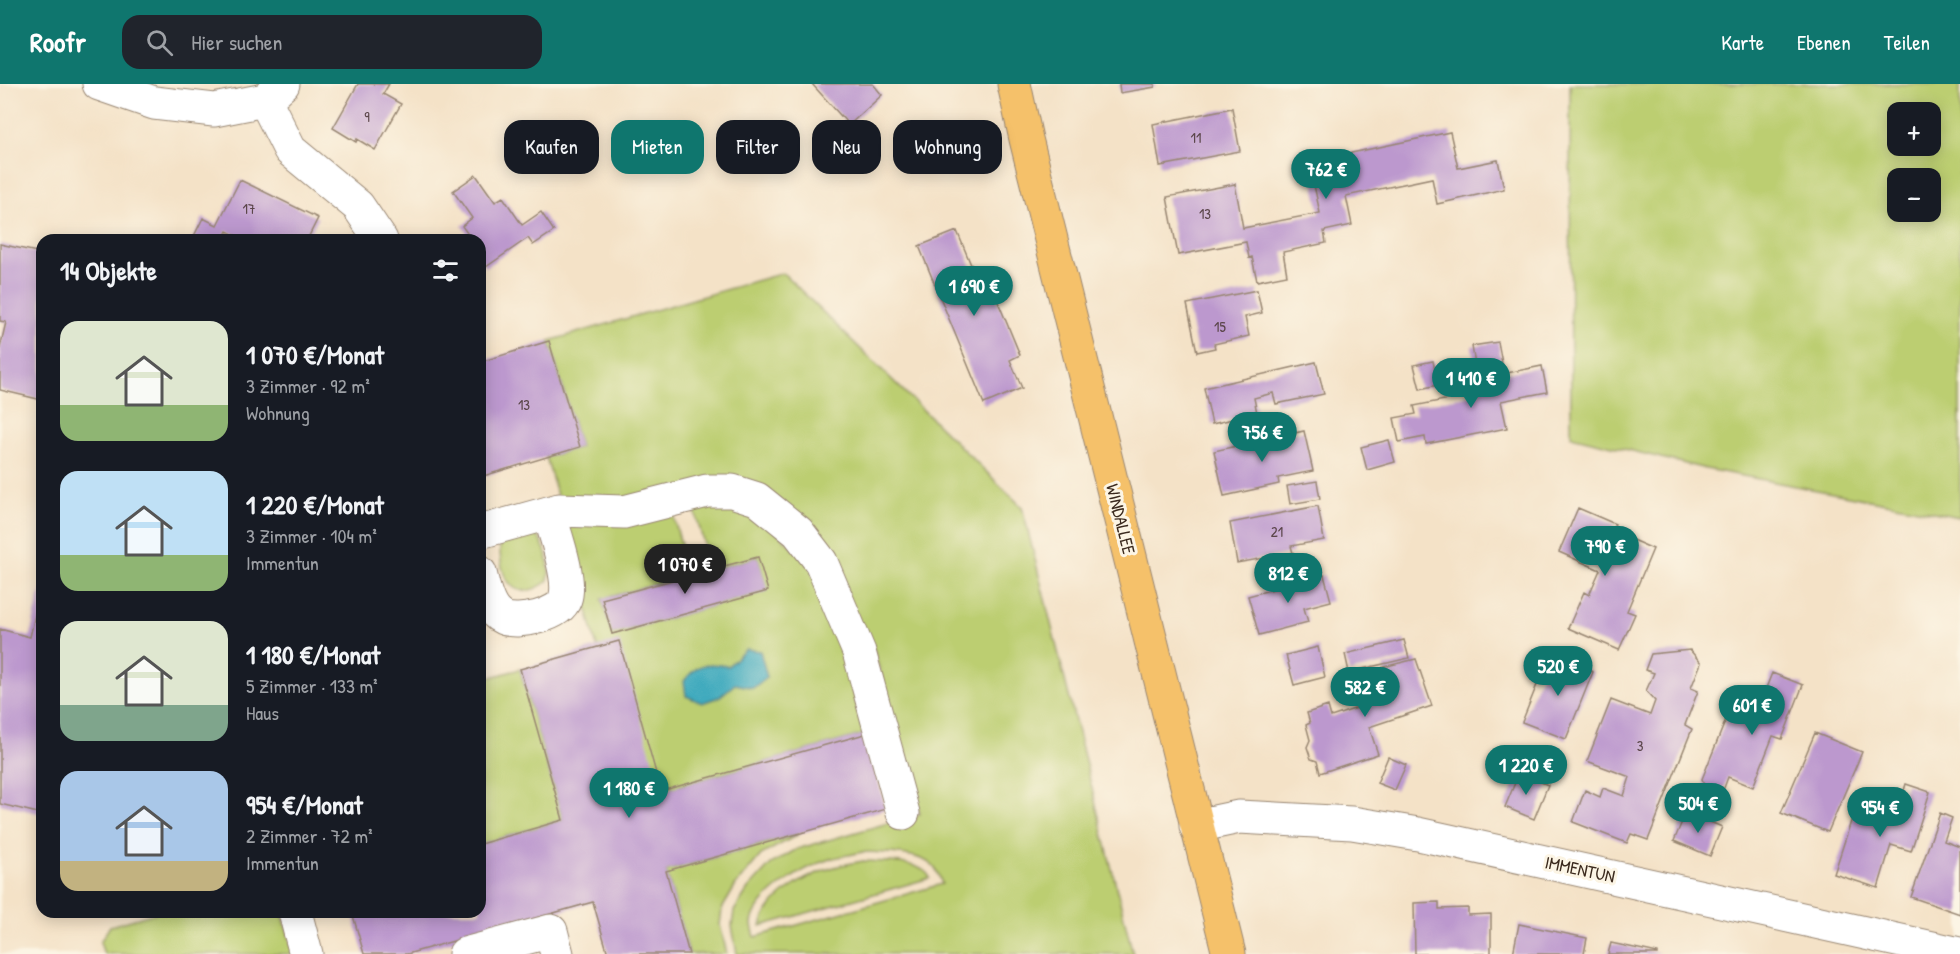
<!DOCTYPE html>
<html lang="de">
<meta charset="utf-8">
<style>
body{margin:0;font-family:"Patrick Hand",sans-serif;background:#20242c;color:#f1f3f6;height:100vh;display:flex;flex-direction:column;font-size:22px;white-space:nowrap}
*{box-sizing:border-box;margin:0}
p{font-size:20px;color:#9ea1a6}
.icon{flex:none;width:33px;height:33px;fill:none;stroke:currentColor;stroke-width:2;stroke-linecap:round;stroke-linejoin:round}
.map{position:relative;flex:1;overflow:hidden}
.side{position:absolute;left:36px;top:150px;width:450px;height:684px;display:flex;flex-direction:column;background:#171b24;border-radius:18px;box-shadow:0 3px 15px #0003}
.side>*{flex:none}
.hud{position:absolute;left:504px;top:36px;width:570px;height:54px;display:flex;gap:12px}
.buttons{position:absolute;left:1887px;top:18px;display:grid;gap:12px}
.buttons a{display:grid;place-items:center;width:54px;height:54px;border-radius:12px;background:#171b24;box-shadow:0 3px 15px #0003;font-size:30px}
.price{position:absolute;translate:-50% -51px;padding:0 14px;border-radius:21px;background:#0f766e;color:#fff;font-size:20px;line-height:39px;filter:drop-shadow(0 2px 3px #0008)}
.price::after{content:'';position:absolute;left:50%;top:36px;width:18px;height:14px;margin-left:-9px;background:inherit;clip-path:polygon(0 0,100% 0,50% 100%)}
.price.active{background:#222;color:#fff}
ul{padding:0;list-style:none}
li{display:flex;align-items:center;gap:18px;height:150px;padding:0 24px}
li span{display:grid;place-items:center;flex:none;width:168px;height:120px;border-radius:18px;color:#555}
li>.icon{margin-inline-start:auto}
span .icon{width:72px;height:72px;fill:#fffc;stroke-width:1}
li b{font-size:26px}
h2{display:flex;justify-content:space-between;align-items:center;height:72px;padding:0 24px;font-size:26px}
.chip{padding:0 21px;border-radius:18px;background:#171b24;box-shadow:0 3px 15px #0003;font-size:21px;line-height:54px}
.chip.active{background:#0f766e;color:#fff}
header{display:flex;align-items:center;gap:36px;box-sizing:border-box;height:84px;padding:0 30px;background:#0f766e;color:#fff}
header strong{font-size:28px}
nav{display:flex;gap:33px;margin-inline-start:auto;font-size:21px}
.search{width:420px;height:54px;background:#20242c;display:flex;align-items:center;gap:15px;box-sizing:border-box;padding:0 21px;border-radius:18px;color:#9ea1a6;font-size:22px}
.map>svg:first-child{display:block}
.green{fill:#bcce71;stroke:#7c7c48;stroke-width:1.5;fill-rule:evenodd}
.water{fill:#3faabe;stroke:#3d6a6e;stroke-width:1.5}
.building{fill:#bc98ce}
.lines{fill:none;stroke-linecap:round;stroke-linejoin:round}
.minor-casing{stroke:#988672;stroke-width:35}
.major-casing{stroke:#988672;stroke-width:35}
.minor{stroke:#fff;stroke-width:33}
.major{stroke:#f5c16b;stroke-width:33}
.labels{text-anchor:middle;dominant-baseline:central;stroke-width:6;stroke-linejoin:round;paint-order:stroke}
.number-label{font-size:15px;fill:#5b464a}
.street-label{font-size:18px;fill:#3b2a1e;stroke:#fcf5e5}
</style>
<header>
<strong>Roofr</strong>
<div class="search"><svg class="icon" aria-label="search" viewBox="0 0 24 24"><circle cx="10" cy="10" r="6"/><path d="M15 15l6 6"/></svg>Hier suchen</div>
<nav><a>Karte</a><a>Ebenen</a><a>Teilen</a></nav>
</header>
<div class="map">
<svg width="1960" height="870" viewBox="0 0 1960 870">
<rect width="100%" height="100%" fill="#fcf5e5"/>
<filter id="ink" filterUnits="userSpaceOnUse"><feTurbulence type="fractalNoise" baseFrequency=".0167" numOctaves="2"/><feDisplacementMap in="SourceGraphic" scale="12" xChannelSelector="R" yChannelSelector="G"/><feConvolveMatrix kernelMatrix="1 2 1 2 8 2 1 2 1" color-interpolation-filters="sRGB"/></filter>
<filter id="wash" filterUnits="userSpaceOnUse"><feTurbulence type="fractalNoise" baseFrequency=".008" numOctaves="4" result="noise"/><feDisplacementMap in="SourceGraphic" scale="24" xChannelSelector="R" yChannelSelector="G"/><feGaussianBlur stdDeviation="1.35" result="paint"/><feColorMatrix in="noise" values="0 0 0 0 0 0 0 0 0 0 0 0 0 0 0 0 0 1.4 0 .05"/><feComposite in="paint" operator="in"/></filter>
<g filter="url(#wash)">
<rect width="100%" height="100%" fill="#f4e2c7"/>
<!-- green -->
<path class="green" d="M1570 0H1960V433L1706 385 1571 352ZM1898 28H1930V62H1898ZM1898 94H1930V128H1898Z
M783 189 1022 423 1133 870H737L732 842 734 827 748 805 771 780 797 765 920 730 872 559 775 414 617 419 558 415 546 373 580 363 549 257ZM862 768C882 769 924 767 936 786 939 790 940 795 942 800L755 853C754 849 752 843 752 839 756 811 805 783 830 775 840 772 851 771 862 768Z
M693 420 754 425 809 480 830 525 865 650 661 707 597 563 563 437 672 427 689 491 602 515 612 550 767 507 758 473 711 486Z
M534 448C546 461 551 480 548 497 512 523 499 492 500 459Z
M520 585 563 736 480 760V608L488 594Z
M799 750 761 771 736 801 722 825 720 841 727 870H689L666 787Z
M863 777C880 778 923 776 930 794L761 842C768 813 804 793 831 784 841 781 852 779 863 777Z
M159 828H282L294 870H104L100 858 110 842Z"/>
<!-- water -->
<path class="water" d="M746 565 760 567 767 593 753 604 735 600 719 613 702 619 686 612 684 597C699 578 705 579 728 582Z"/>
<g id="blocks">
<!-- building -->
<path class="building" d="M358 0H389L383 10 401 20 375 66 357 55 356 58 333 44Z
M812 0H873L882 11 849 41Z
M1119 0H1155V3L1120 9Z
M1232 24 1240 67 1160 82 1153 40Z
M1450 48 1458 84 1498 76 1504 105 1437 120 1432 94 1346 112 1352 141 1324 147 1326 159 1283 168 1287 191 1257 197 1252 173 1249 174 1246 158 1178 171 1167 113 1235 100 1243 144 1320 129 1309 78Z
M476 91 495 118 503 113 522 141 541 128 554 147 533 161 528 154 486 183 480 174V156H472L462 142 472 134 453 107Z
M240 96 318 134 307 156H245L227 147 222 156H192L203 134 217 141Z
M957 147 974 188 984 184 1020 271 1010 276 1022 304 984 320 919 162Z
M0 160 42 169V316L0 306V264L6 238 0 237Z
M1257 206 1262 229 1245 233 1249 252 1214 260 1215 264 1197 268 1187 220Z
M549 257 580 363 480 393V278Z
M1498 258 1503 284 1476 288 1472 262Z
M1433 277 1438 301 1420 305 1414 281Z
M1316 278 1324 310 1276 320 1273 309 1254 314 1257 329 1212 340 1204 304Z
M1542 282 1547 308 1501 317 1507 344 1426 360 1425 353 1399 358 1394 334 1416 330 1414 322 1480 309 1477 295Z
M1304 347 1313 387 1278 394 1279 400 1224 412 1214 367Z
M1389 356 1395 378 1367 386 1361 363Z
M1317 397 1320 415 1290 420 1287 402Z
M1318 422 1324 456 1291 462 1293 469 1237 479 1230 439Z
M1578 424 1615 440 1612 447 1653 465 1627 527 1635 530 1619 566 1568 544 1584 508 1589 511 1600 486 1559 468Z
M758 473 768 507 612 550 602 515Z
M1324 491 1331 517 1304 524 1308 538 1259 551 1248 512Z
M41 505H42V730L0 720V545L30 553Z
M1404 556 1409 574 1349 588 1345 570Z
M619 557 661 707 865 650 886 725 666 787 689 870H608L593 818 407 870H364L352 828H480V760L563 736 520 585Z
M1318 563 1325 593 1294 601 1286 571Z
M1690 566 1701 579 1691 604 1698 607 1685 641 1692 645 1648 756 1631 750 1627 759 1573 738 1585 706 1600 713 1603 704 1624 712 1630 693 1587 677 1611 616 1650 631 1655 617 1646 607 1654 589 1645 586 1651 570Z
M1549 571 1593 588 1566 655 1522 638Z
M1416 575 1432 622 1369 643 1378 670 1320 689 1317 677 1311 675 1307 663 1310 656 1306 641 1310 639 1307 629 1328 622 1331 633 1363 622 1360 612 1390 602 1383 583Z
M1772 589 1803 601 1782 655 1773 652 1753 703 1728 693 1724 704 1717 706 1704 702 1702 695 1727 633 1751 642Z
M1815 649 1862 668 1828 748 1781 729Z
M1388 673 1406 681 1395 706 1377 699Z
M1519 689 1548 701 1534 735 1505 723Z
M1906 700 1930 708 1911 767 1891 761 1878 804 1834 790 1856 722 1895 735Z
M1686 728 1722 743 1710 772 1674 757Z
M1940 729 1952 734 1944 757 1960 763V830L1911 813Z
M1439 818V825L1468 824V831L1491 830V870H1415L1414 819Z
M1519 840 1587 854 1584 870H1513Z
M1611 859 1658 869V870H1608Z"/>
</g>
</g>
<g filter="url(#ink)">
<use href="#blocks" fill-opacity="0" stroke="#988672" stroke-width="1.5"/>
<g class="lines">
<defs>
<path id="minor" d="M99 0 154 19 214 26 265 16 283 0
M265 16 290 66 358 122 381 156
M480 448 559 426 624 428 707 407H732L757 415 798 448 821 478 859 568 903 729
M480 489C484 504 487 527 503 534 518 540 559 532 565 515 572 496 555 450 549 429
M1196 742 1239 733 1352 739 1418 750 1960 870
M295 828 306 870
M465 870 551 847 557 870"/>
<path id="major" d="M1014 0 1026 55 1229 870"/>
</defs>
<!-- minor casing -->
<use href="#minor" class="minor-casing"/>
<!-- major casing -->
<use href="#major" class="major-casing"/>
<!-- minor -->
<use href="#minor" class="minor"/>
<!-- major -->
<use href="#major" class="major"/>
</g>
</g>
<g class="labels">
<!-- number labels -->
<g class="number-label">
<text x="367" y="32">9</text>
<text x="1196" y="53">11</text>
<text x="249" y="124">17</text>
<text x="1205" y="129">13</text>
<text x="1220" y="242">15</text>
<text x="524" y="320">13</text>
<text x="1277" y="447">21</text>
<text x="1640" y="661">3</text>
</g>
<!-- street labels -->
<g class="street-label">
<text transform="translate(1121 435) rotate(76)">WINDALLEE</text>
<text transform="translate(1580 785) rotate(12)">IMMENTUN</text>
</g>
</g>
</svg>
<div class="buttons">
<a>+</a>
<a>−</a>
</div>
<b class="price" style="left:1326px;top:116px">762 €</b>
<b class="price" style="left:974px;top:233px">1 690 €</b>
<b class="price" style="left:1471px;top:325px">1 410 €</b>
<b class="price" style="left:1262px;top:379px">756 €</b>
<b class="price" style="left:1605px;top:493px">790 €</b>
<b class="price active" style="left:685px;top:511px">1 070 €</b>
<b class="price" style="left:1288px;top:520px">812 €</b>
<b class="price" style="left:1558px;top:613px">520 €</b>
<b class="price" style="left:1365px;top:634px">582 €</b>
<b class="price" style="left:1752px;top:652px">601 €</b>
<b class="price" style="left:1526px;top:712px">1 220 €</b>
<b class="price" style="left:629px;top:735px">1 180 €</b>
<b class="price" style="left:1698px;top:750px">504 €</b>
<b class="price" style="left:1880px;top:754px">954 €</b>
<div class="hud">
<a class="chip">Kaufen</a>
<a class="chip active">Mieten</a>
<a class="chip">Filter</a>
<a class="chip">Neu</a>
<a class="chip">Wohnung</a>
</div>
<section class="side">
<h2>14 Objekte<svg class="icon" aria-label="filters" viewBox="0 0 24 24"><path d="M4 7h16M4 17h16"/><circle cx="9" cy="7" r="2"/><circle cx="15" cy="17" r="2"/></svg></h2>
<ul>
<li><span style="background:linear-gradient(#dfe7d0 70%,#8fb573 0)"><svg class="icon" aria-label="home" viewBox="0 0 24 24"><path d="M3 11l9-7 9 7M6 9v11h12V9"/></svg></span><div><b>1 070 €/Monat</b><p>3 Zimmer · 92 m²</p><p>Wohnung</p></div></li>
<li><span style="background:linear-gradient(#bfe0f5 70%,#8fb573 0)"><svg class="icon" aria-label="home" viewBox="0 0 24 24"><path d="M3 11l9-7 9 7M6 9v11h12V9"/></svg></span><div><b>1 220 €/Monat</b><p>3 Zimmer · 104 m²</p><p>Immentun</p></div></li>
<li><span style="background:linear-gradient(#dfe7d0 70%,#7fa58c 0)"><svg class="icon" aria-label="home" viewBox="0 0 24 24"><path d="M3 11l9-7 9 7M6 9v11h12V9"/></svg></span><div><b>1 180 €/Monat</b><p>5 Zimmer · 133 m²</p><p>Haus</p></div></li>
<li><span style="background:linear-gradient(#a9c7e8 75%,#c2b280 0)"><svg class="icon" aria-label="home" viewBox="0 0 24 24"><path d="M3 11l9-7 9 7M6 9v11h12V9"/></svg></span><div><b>954 €/Monat</b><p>2 Zimmer · 72 m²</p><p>Immentun</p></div></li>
</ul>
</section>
</div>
